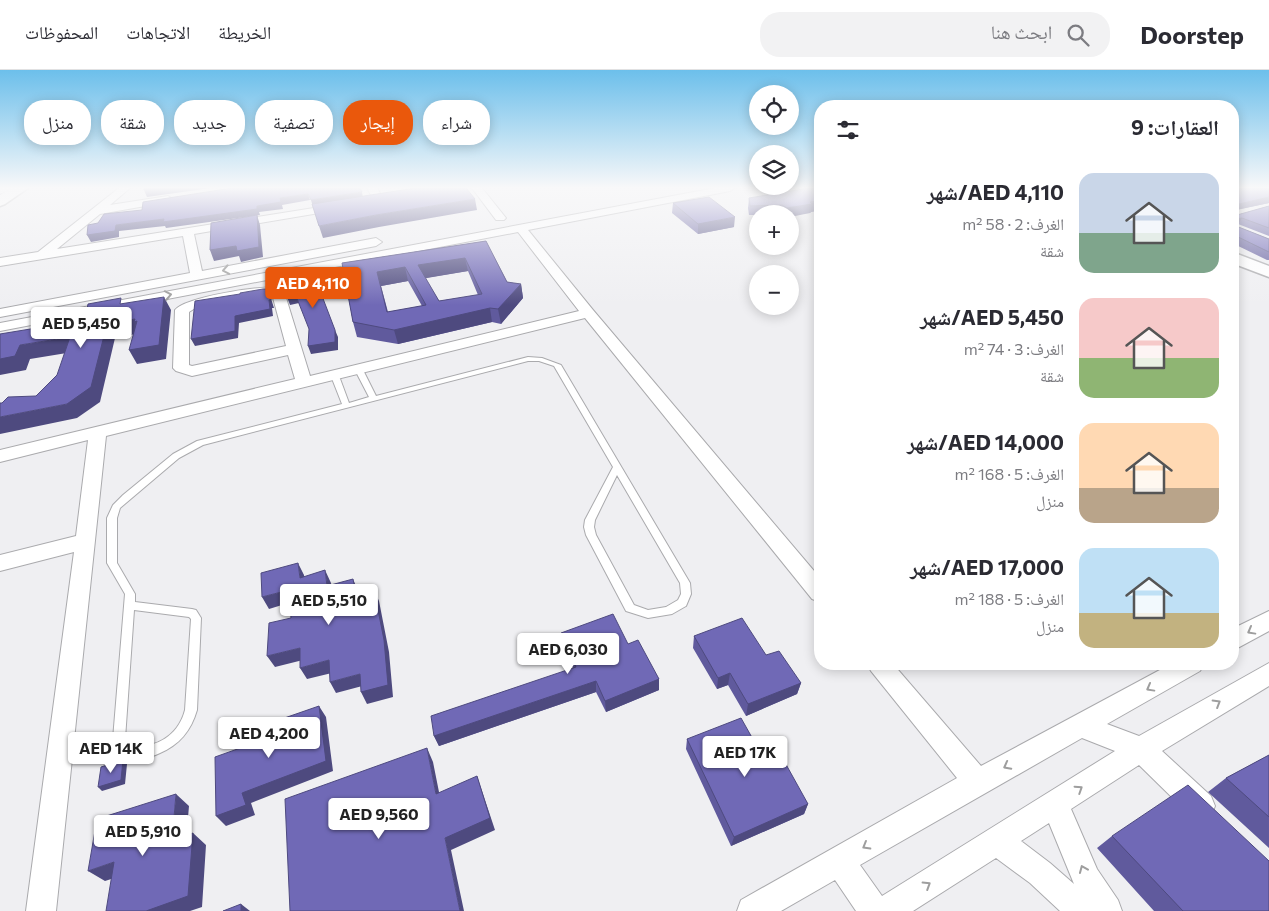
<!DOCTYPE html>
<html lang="ar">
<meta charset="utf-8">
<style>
body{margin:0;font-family:Commissioner,"Noto Naskh Arabic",sans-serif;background:#f2f2f3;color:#2b2b33;direction:rtl;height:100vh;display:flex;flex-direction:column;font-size:19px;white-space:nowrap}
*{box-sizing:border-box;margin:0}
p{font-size:16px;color:#7c7c81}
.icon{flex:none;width:28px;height:28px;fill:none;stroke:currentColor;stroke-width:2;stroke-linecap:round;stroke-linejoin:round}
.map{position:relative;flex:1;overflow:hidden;direction:ltr}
.panel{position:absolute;left:814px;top:30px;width:425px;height:570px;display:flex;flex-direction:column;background:#fff;border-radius:20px;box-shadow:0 2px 12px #0003;direction:rtl}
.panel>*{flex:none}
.top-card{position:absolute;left:15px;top:30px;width:475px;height:45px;direction:rtl;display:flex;gap:10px}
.controls{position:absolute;left:749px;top:15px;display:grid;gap:10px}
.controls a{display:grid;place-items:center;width:50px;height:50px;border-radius:50%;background:#fff;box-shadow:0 2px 12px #0003;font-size:25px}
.price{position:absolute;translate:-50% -42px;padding:0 11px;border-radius:5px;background:#fff;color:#222;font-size:16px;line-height:32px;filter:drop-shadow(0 1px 2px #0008)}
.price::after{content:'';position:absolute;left:50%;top:30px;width:15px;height:11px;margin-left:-8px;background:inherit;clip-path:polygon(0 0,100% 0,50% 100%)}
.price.selected{background:#ea580c;color:#fff}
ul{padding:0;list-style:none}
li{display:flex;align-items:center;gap:15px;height:125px;padding:0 20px}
li span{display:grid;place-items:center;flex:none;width:140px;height:100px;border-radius:15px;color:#555}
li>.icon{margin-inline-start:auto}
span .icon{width:60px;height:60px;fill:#fffc;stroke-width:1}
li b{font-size:21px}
h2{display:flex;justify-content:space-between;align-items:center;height:60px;padding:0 20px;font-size:21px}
.pill{padding:0 18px;border-radius:20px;background:#fff;box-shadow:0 2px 12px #0003;font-size:18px;line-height:45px}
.pill.selected{background:#ea580c;color:#fff}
header{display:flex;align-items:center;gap:30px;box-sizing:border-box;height:70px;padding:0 25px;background:#fff;border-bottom:1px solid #e1e1e2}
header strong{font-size:24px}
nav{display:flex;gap:28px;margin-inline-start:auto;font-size:18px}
.search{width:350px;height:45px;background:#f2f2f3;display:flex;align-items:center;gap:12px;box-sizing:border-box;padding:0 18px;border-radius:20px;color:#7c7c81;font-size:19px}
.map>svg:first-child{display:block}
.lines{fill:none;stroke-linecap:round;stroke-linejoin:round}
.lane-casing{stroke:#aaaaad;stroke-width:2}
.street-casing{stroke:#aaaaad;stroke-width:2}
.secondary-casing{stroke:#aaaaad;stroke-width:3}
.primary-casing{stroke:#aaaaad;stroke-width:2}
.lane{fill:#fff;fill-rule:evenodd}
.street{fill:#fff;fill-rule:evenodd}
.secondary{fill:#fff;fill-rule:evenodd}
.primary{fill:#fff;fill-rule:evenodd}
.wall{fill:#605a9d;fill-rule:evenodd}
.shaded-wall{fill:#4e4a7f}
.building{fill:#7069b6;stroke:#4e4a7f;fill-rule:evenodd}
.oneway{stroke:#9e9e9e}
</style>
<header>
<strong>Doorstep</strong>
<div class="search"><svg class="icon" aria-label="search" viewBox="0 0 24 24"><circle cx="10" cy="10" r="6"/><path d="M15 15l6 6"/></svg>ابحث هنا</div>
<nav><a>الخريطة</a><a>الاتجاهات</a><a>المحفوظات</a></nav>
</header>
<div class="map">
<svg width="1269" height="841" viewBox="0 0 1269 841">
<rect width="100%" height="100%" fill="#efeff2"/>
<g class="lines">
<defs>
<path id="lane" d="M528 287 542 288 561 295 690 513 691 524 686 536 672 544 648 548 626 541 586 465 584 457 585 450 613 397 554 296 539 291H528L203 375 179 388 120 438 117 448V493L135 524V532L192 539 196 540 201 548 197 640C191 661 179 675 160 683 154 686 147 688 141 688 133 688 125 685 118 682L113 669 125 524 107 493V448L113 435 123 425 173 384 197 371 342 334 331 306 332 304H338L339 306 349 333 369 327 355 300 356 298H362L376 326ZM617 405 680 513 681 524 678 530 666 537 648 540 634 535 596 465 594 457 595 450ZM134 540 189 547 191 549 185 640C178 667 153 681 127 674L125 669Z"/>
<path id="street" d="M119 118H130L110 135 168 126 173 129 168 132 100 144 57 179 339 134 343 135 344 137 343 139 194 164 202 201 376 168 382 172 376 176 0 247V239L190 203 183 166 0 196V188L38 182Z
M367 118H377L384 130 383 132H375Z
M472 118H482L506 148 504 150H496Z
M715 118H735L730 121 528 160 593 240 820 508V532L812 529 585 248 106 366 56 841H26L74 482 0 501V485L76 466 88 370 0 392V380L295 309 288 285 192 306 176 301 173 298 175 240C185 227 266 214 283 218L310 306 579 241 518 162 0 261V253ZM266 224H272L286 276 192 296 189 295V242L197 237Z
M1269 541V561L1232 581V559Z
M1269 593V616L1162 681 1211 726 1215 736 1211 746 1201 750 1191 746 1139 695 1071 739 1097 799 1118 830 1122 841H1060L1030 813 996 788 913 841H856L835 810 781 841H737L741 830 957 708 871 601 867 594H893L981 696 1171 594H1204L1200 601 1107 654 1139 666ZM1082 668 1115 681 882 826 860 795ZM1049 753 1074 814 1050 793 1021 771Z"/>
<path id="secondary" d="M11 118H28L5 134 0 136V125Z
M1232 182 1269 196V207L1232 193Z"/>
<path id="primary" d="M0 118H10L7 121 0 124Z"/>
</defs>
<!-- lane casing -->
<use href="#lane" class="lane-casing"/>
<!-- street casing -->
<use href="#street" class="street-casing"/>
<!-- secondary casing -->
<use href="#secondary" class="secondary-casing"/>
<!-- primary casing -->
<use href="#primary" class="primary-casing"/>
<!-- lane -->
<use href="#lane" class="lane"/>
<!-- street -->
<use href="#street" class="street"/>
<!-- secondary -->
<use href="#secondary" class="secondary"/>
<!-- primary -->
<use href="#primary" class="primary"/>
</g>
<!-- wall -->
<path class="wall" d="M820 118V140L811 142 810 143 758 144V145H749L748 138 749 128Z
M1232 118H1269V133L1235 140 1234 143 1237 145 1269 136V166L1238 154 1236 155V156L1269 169V190H1267L1232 173Z
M673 133 734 157 698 164 672 143Z
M486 171 507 212 521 214 523 228 501 254 492 252 398 274 357 267 353 252 342 193ZM468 201 478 225 439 231 425 208ZM408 211 422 236 388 242 381 216Z
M561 563 628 574 659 609V620L606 642 596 622 439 676 434 666 573 598 562 575Z
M694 566 766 585 801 613 797 624 746 646 728 615 717 619 693 578Z
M687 669 768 696 808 734 804 744 731 776 686 679Z
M1269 685V778L1208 722 1226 708Z
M1112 766 1269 841H1154L1097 778Z"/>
<!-- shaded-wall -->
<path class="shaded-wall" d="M158 118H211L147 127 144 120Z
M362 122 363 128 313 137 311 130Z
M308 124 310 130 282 135 283 139 259 142 260 145 166 158 165 156 119 161V167L91 172 87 165 116 155 257 136 280 128Z
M1269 127V133L1232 141 1235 135Z
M475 129 477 140 379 157 323 168 319 156 376 145Z
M820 131V140L811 142 810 143 790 147V144H786L787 138Z
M257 145 260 155 263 187 241 192 239 186 214 191 210 180Z
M735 147 734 157 698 164V154Z
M1242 148 1238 154 1232 156 1234 149Z
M465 188 468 201 421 209 418 195Z
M405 197 408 211 381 216 377 202Z
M521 214 523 228 501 254 498 239Z
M268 219 274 238H272L273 246 239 253 238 268 195 276 191 269 235 246Z
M296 226 299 233 290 235 287 227Z
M164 227 171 240 166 289 137 294 129 280Z
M490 238 492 252 398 274 394 260Z
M135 249 137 251 141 263 115 268 100 332 77 348 0 364V347L67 334 107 254Z
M335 260 338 267V280L311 284 308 276Z
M70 267 79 281 30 289 26 300 0 305V289L20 275Z
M298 493 304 505 306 520 300 508Z
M325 500 331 513 333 528 327 516Z
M353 509 358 521 361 537 356 525Z
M289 520 295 531 269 539 262 527Z
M374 520 379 531 389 582 393 627 367 634 361 622Z
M300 578 307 589 275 597 267 586Z
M329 590 336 602 307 609 300 598Z
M730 603 728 615 717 619 718 608Z
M360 604 366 615 336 623 330 612Z
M659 609V620L606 642 605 631Z
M596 611V622L439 676 434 666Z
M801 613 797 624 746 646 748 634Z
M319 636 326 647 333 701 251 733 255 745 226 756 216 746 242 723Z
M427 678 433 692 442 737 436 724Z
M123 690 127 694 125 714 102 721 98 717Z
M477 706 495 760 451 780 464 841H460L445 768Z
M176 724 189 736 185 782 172 771Z
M808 734 804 744 731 776 734 767Z
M193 763 206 775 202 837 190 841H146Z
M114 792 130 803 105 811 88 801Z
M241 834 250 841H241Z"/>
<!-- building -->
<path class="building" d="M144 118H158L144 120Z
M232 118H242V119L248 118H360L362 122 311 130 308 124 280 128 281 132 257 136V139L163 152 164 149 116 155 115 161 87 165 88 155 98 153 104 144 142 140 143 132Z
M416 118H466L475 129 376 145 319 156 312 134Z
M809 118H820V131L810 132 812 134 787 138 782 135 750 136 749 128Z
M1232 118H1269V127L1235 135 1234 143 1237 145 1269 136V158L1242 148 1234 149 1236 156 1269 169V182L1232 164Z
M709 127 735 147 698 154 673 133Z
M257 145 259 177 237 181 236 176 210 180 211 153Z
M486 171 507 212 521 214 498 239 490 238 394 260 353 252 342 193ZM465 188 482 224 439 231 418 195ZM405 197 426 235 387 242 377 202Z
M314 205 335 260V272L308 276 309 259 296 226 287 227 283 215 291 213V209Z
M263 219H268L271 230H269L270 239 235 246V261L191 269 195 231 240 224V223Z
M164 227 159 275 129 280 137 251 134 252 135 249 107 254 91 317 67 334 0 347V333H2L8 327 36 326 57 305 70 267 20 275 15 286 0 289V264L85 250 88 234 121 228 120 234Z
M298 493 300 508 325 500 327 516 353 509 356 525 374 520 384 570 388 615 361 622 360 604 330 612 329 590 300 598V578L267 586 269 553 291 548 289 520 262 527 261 503Z
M613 544 628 574 638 570 659 609 605 631 596 611 434 666 431 646 576 597 561 563Z
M742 548 766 585 779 581 801 613 748 634 730 603 718 608 694 566Z
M319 636 326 691 242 723 246 735 216 746 215 687 274 666 273 652Z
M741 648 768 696 783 689 808 734 734 767 687 669Z
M427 678 436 724 477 706 490 748 445 768 460 841H290L285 729Z
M1269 685V747L1226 708Z
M123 690 121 710 98 717 101 697Z
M1188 715 1269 791V841H1183L1112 766Z
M176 724 172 771 193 763 188 826 146 841H106L114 792 88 801 97 749Z
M241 834V841H223Z"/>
<!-- one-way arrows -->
<defs><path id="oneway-chevron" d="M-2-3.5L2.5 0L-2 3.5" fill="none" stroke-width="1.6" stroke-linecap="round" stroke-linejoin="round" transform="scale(1.25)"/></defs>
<g class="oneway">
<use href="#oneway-chevron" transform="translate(226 200) rotate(169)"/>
<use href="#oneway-chevron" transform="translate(168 225) rotate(-11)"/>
<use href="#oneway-chevron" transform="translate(1251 561) rotate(151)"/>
<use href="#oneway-chevron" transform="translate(1150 618) rotate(151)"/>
<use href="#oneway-chevron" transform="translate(1217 633) rotate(-31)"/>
<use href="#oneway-chevron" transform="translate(1007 696) rotate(152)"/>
<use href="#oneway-chevron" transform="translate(1079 719) rotate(-33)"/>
<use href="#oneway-chevron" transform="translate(866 776) rotate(150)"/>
<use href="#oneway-chevron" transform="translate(1083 799) rotate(-113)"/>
<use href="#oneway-chevron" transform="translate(927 815) rotate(-32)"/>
</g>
<!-- sky -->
<linearGradient id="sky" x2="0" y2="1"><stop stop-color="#6cbfeb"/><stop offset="0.5" stop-color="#f8f8f9"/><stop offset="1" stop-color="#f8f8f9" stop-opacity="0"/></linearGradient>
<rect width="1269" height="235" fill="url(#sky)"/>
</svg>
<div class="controls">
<a><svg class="icon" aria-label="locate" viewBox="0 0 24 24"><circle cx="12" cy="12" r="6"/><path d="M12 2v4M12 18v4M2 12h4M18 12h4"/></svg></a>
<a><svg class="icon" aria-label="layers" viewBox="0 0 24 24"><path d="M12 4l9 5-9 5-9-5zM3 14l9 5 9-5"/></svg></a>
<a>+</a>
<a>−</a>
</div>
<b class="price selected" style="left:313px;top:239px">AED 4,110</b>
<b class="price" style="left:81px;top:279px">AED 5,450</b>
<b class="price" style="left:329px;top:556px">AED 5,510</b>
<b class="price" style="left:568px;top:605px">AED 6,030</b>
<b class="price" style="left:269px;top:689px">AED 4,200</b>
<b class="price" style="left:111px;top:704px">AED 14K</b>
<b class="price" style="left:745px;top:708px">AED 17K</b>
<b class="price" style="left:379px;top:770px">AED 9,560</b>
<b class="price" style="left:143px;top:787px">AED 5,910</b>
<div class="top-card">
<a class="pill">شراء</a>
<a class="pill selected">إيجار</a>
<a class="pill">تصفية</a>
<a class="pill">جديد</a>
<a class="pill">شقة</a>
<a class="pill">منزل</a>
</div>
<section class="panel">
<h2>العقارات: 9<svg class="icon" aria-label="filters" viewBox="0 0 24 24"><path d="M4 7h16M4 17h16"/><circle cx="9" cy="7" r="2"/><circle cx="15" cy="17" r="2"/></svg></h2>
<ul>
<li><span style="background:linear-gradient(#c9d6e8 60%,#7fa58c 0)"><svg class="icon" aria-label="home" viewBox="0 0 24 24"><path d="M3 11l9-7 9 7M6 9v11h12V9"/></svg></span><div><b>AED 4,110/شهر</b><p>الغرف: 2 · 58 m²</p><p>شقة</p></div></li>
<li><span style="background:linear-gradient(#f6c9c9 60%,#8fb573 0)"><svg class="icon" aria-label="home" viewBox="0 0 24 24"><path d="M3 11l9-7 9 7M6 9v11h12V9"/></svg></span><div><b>AED 5,450/شهر</b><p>الغرف: 3 · 74 m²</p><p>شقة</p></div></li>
<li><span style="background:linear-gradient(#ffd9b3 65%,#b9a48a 0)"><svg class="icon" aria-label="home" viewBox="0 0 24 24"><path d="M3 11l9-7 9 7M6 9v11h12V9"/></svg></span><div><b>AED 14,000/شهر</b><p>الغرف: 5 · 168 m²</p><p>منزل</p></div></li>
<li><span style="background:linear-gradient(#bfe0f5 65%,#c2b280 0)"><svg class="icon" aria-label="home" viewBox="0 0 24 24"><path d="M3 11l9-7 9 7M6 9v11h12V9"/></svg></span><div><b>AED 17,000/شهر</b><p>الغرف: 5 · 188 m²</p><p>منزل</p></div></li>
</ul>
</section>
</div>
